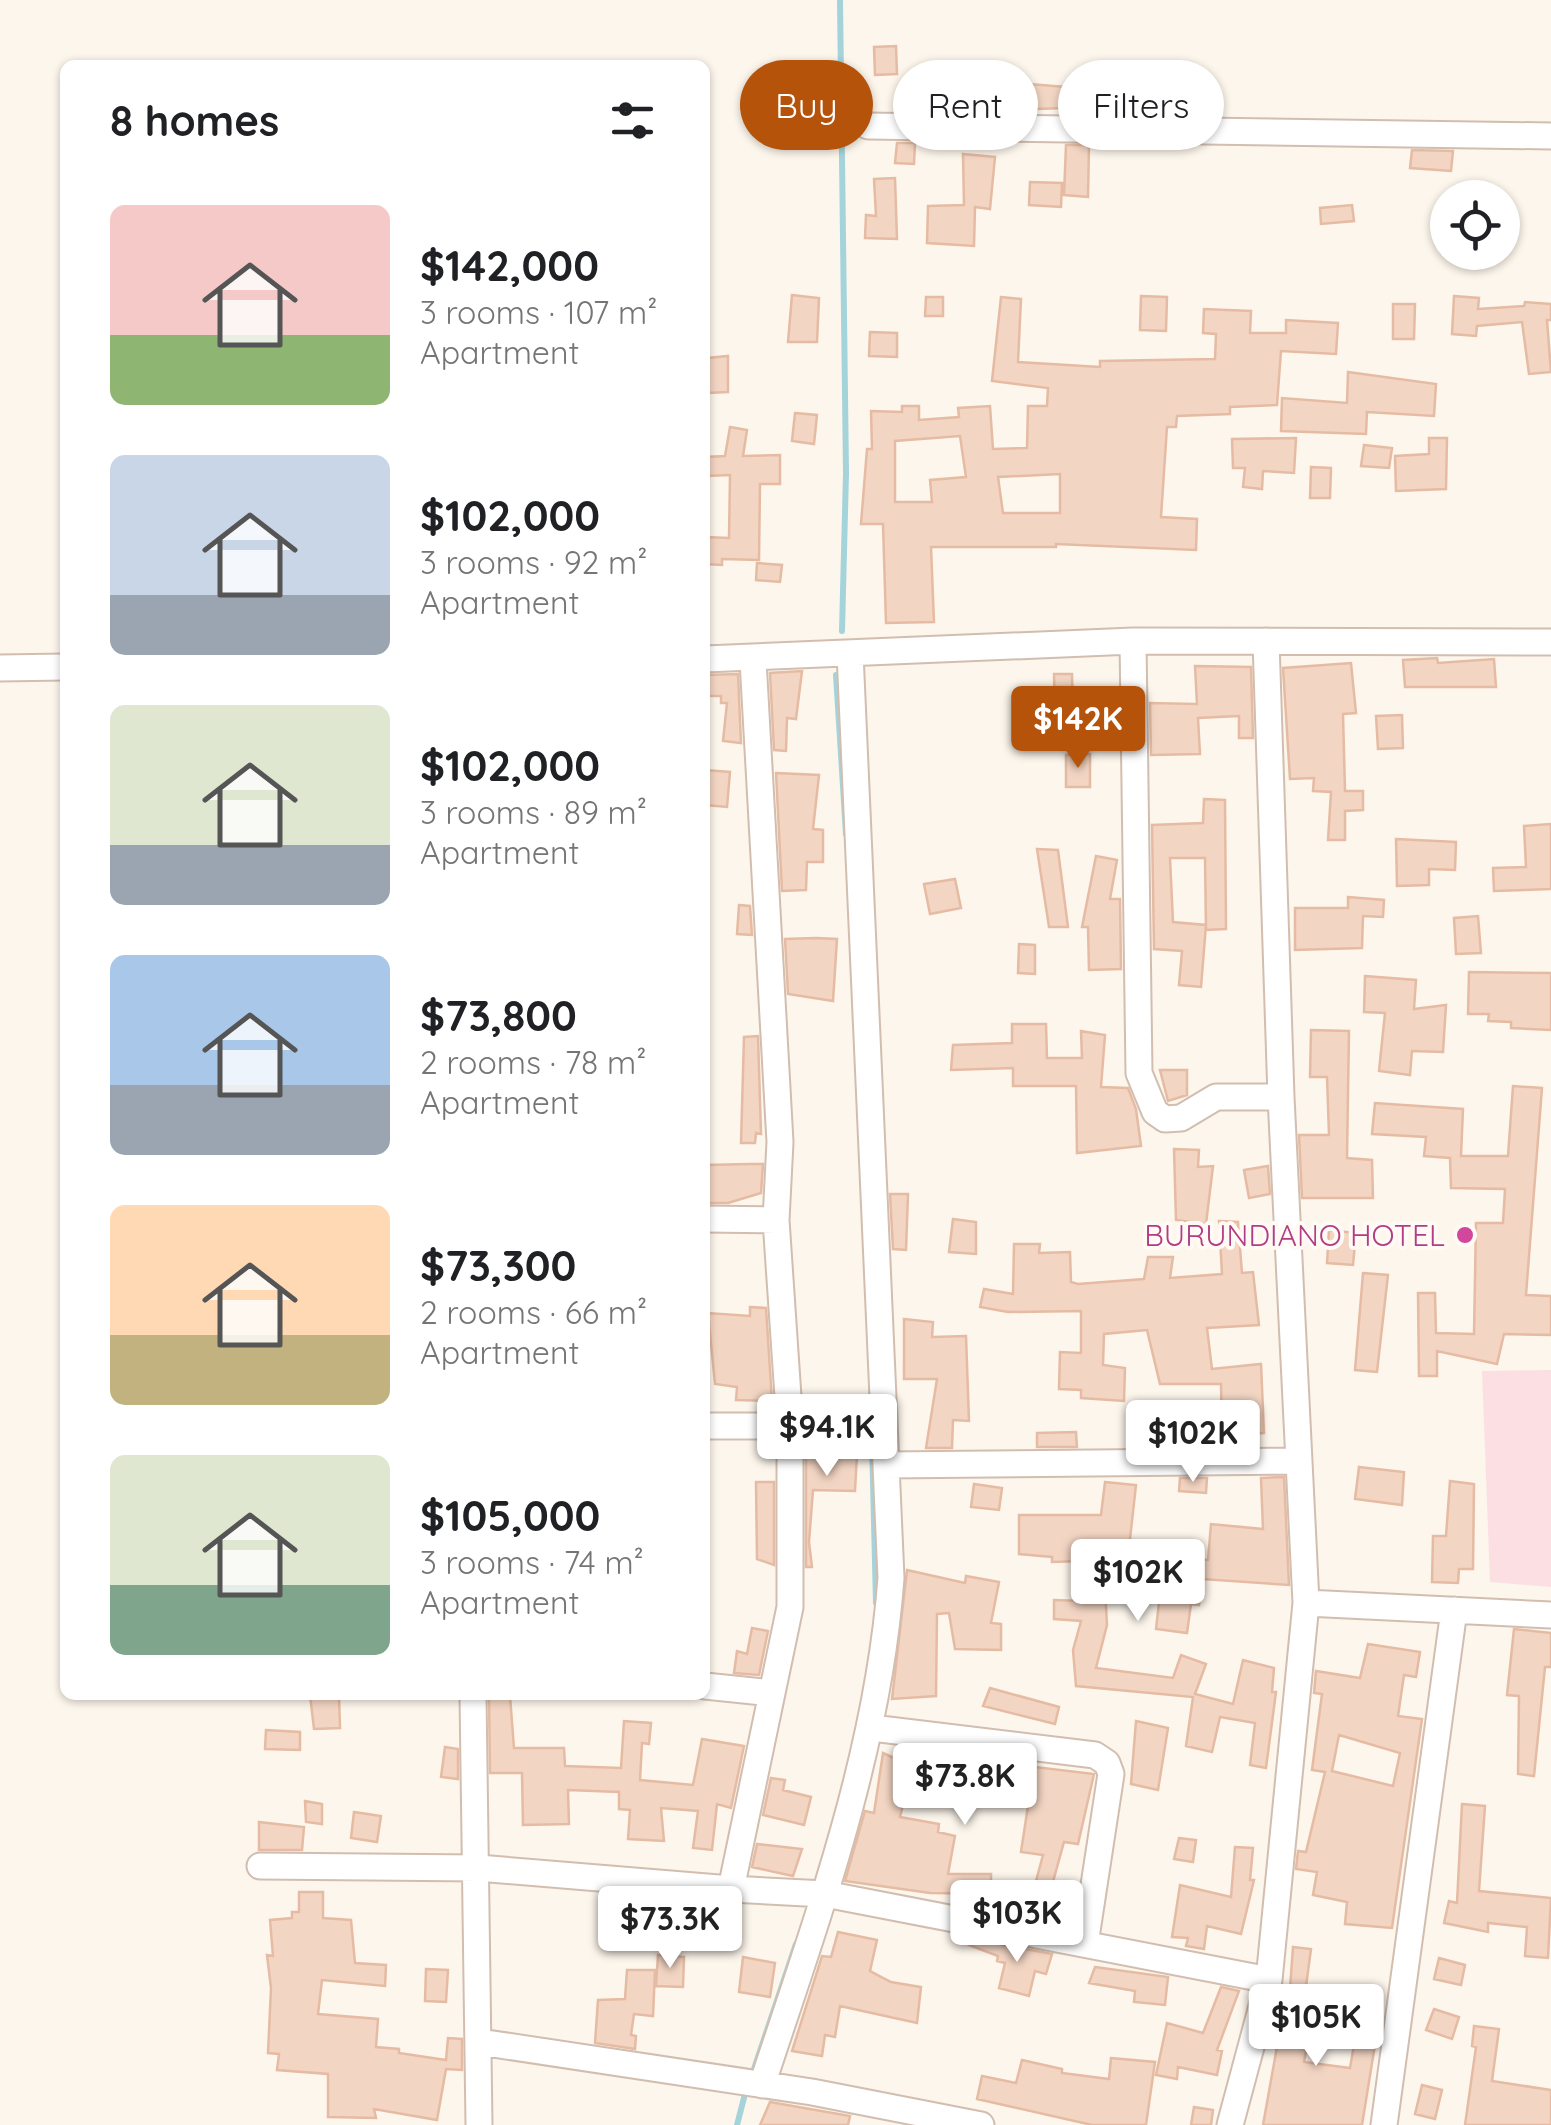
<!DOCTYPE html>
<meta charset="utf-8">
<style>
body{margin:0;font-family:Quicksand,sans-serif;background:#f6f6f6;color:#202124;height:100vh;display:flex;flex-direction:column;font-size:38px;white-space:nowrap}
*{box-sizing:border-box;margin:0}
p{font-size:32px;color:#757577}
.icon{flex:none;width:55px;height:55px;fill:none;stroke:currentColor;stroke-width:2;stroke-linecap:round;stroke-linejoin:round}
.map{position:relative;flex:1;overflow:hidden}
.details{position:absolute;left:60px;top:60px;width:650px;height:1640px;display:flex;flex-direction:column;background:#fff;border-radius:15px;box-shadow:0 2px 8px #0004}
.details>*{flex:none}
.banner{position:absolute;left:740px;top:60px;width:660px;height:90px;display:flex;gap:20px}
.fabs{position:absolute;left:1430px;top:180px;display:grid;gap:20px}
.fabs a{display:grid;place-items:center;width:90px;height:90px;border-radius:50%;background:#fff;box-shadow:0 2px 8px #0004;font-size:50px}
.price{position:absolute;translate:-50% -85px;padding:0 22px;border-radius:10px;background:#fff;color:#222;font-size:32px;line-height:65px;filter:drop-shadow(0 2px 5px #0008)}
.price::after{content:'';position:absolute;left:50%;top:60px;width:30px;height:22px;margin-left:-15px;background:inherit;clip-path:polygon(0 0,100% 0,50% 100%)}
.price.current{background:#b45309;color:#fff}
ul{padding:0;list-style:none}
li{display:flex;align-items:center;gap:30px;height:250px;padding:0 50px}
li span{display:grid;place-items:center;flex:none;width:280px;height:200px;border-radius:15px;color:#555}
li>.icon{margin-inline-start:auto}
span .icon{width:120px;height:120px;fill:#fffc;stroke-width:1}
li b{font-size:42px}
h2{display:flex;justify-content:space-between;align-items:center;height:120px;padding:0 50px;font-size:42px}
.pill{padding:0 35px;border-radius:45px;background:#fff;box-shadow:0 2px 8px #0004;font-size:35px;line-height:90px}
.pill.current{background:#b45309;color:#fff}
.map>svg:first-child{display:block}
.medical{fill:#fbdfe3}
.lines{fill:none;stroke-linecap:round;stroke-linejoin:round}
.stream{stroke:#a5d3da;stroke-width:6}
.building{fill:#f3d5c3;stroke:#e6bba3;stroke-width:2.5;fill-rule:evenodd}
.street-casing{stroke:#d1beb0;stroke-width:29}
.street{stroke:#fff;stroke-width:25}
.hotel-dot{fill:#d1479c;stroke:#fffaf3;stroke-width:4}
.labels{text-anchor:middle;dominant-baseline:central;stroke-width:8;stroke-linejoin:round;paint-order:stroke}
.hotel-label{font-size:30px;fill:#b23c85;stroke:#fffaf3;text-anchor:end}
</style>
<div class="map">
<svg width="1551" height="2125" viewBox="0 0 1551 2125">
<rect width="100%" height="100%" fill="#fdf6ec"/>
<!-- medical -->
<path class="medical" d="M1551 1370V1587L1490 1582 1482 1371Z"/>
<g class="lines">
<!-- stream -->
<path class="stream" d="M840 0 846 473 842 631
M836 675 846 834
M872 1441 876 1603
M752 2075 796 1944
M737 2125 746 2090"/>
</g>
<!-- building -->
<path class="building" d="M896 46 897 74 875 75 874 47Z
M978 81H995V88L1030 89V84L1090 89 1088 113H1065V108L976 111Z
M897 143H915L914 164 895 163Z
M1066 145H1089L1088 197 1064 195Z
M1412 150 1453 151 1451 171 1410 168Z
M963 154 995 157 990 209 975 207 974 246 927 243 928 206 964 205Z
M895 178 897 239 865 238 866 215 876 216 874 179Z
M1030 182 1062 183 1061 207 1029 205Z
M1352 205 1354 221 1321 224 1320 208Z
M792 295 819 298 817 342H788Z
M1141 296 1167 297 1166 331 1140 330Z
M1454 296 1479 298 1478 309 1524 306 1525 302 1551 304V320H1547L1551 372 1529 374 1522 322 1477 326 1476 336 1452 334Z
M926 297H943V316H925Z
M1001 297 1021 299 1018 362 1100 367V361L1215 359 1216 334 1203 333 1204 309 1251 311 1250 333H1286V320L1338 323 1336 354 1281 351 1277 405 1230 407V414L1177 416 1176 427H1167L1161 517 1197 519 1196 550 1056 544V547H931L934 622 886 623 883 524H861L867 449H872L871 411 902 412V406H919V420L959 417 958 408 990 406 993 449 1027 448 1028 406H1047L1048 388 992 381ZM960 436 966 477 930 480 932 502H895V441ZM1060 474V513H1003L998 477Z
M1393 304H1415L1414 339H1393Z
M870 332 897 333V357L869 356Z
M728 356V392L707 393 708 358Z
M1348 372 1436 384 1434 416 1367 412 1366 434 1281 431 1282 398 1347 403Z
M795 413 817 415 814 444 792 441Z
M730 427 747 430 743 456 780 455V484H760L759 560 722 559V565L705 564V537L729 538 730 475 705 476V457L725 456Z
M1296 438 1294 473 1263 471 1262 489 1243 487 1245 468H1233L1232 439Z
M1429 438H1447L1446 489 1396 491 1395 456 1429 454Z
M1364 445 1392 448 1389 468 1361 466Z
M1311 467 1331 468 1330 498H1310Z
M757 563 782 565 780 582 756 580Z
M1437 658 1438 663 1494 659 1496 687H1405L1403 660Z
M1351 663 1356 713 1343 714 1345 791H1363V810L1345 811V840H1328L1331 792 1313 791 1314 778 1290 779 1283 668Z
M1195 666 1251 667 1253 738H1239V716L1198 718 1200 754 1151 755 1150 703 1197 704Z
M802 671 796 719 787 718 786 751 774 750 770 673Z
M738 674 741 743 723 741 727 703H721V696H705V675Z
M1054 674H1072L1073 714H1055Z
M1402 715 1403 748 1378 749 1376 716Z
M1090 754V787H1066V755Z
M705 770 730 772 727 807 705 805Z
M776 773 819 775 813 829 823 830V862H807L806 890 782 891Z
M1204 799 1225 800 1226 929 1206 930 1205 858H1170L1173 922 1206 925 1201 987 1179 985 1182 951 1154 949 1152 825 1203 823Z
M1551 824V889L1494 891 1493 868 1526 867 1524 826Z
M1396 839 1456 842 1455 870 1429 869V885L1397 886Z
M1037 849 1058 850 1068 927H1049Z
M1096 856 1117 860 1110 899H1120L1121 969 1089 970 1088 927H1082Z
M955 879 961 908 930 914 924 884Z
M1348 897 1384 900 1383 917 1363 916 1362 948 1295 950V908H1348Z
M739 905 750 906 752 935 737 934Z
M1478 916 1481 953 1456 954 1454 918Z
M816 938 837 939 833 1001 788 994 785 939Z
M1019 944 1035 945V974L1018 973Z
M1469 972 1551 973V1030L1511 1028V1022L1488 1021 1489 1014H1468Z
M1365 976 1416 980 1414 1009 1446 1005 1443 1052 1412 1051 1410 1075 1379 1071 1385 1013 1364 1012Z
M1012 1024H1046L1047 1058H1082L1081 1031 1105 1035 1101 1087 1128 1088 1136 1109 1141 1146 1077 1153 1076 1086H1013V1068L951 1070 953 1045 1012 1043Z
M1311 1030 1349 1031 1347 1158 1372 1160 1373 1198H1302L1299 1135H1329L1327 1077H1310Z
M758 1036 761 1134 756 1133 755 1143H741L744 1037Z
M1160 1070H1187V1095L1168 1101Z
M1513 1086 1542 1088 1526 1295 1551 1296V1335L1504 1334 1497 1364 1437 1351V1376H1419L1418 1293H1435L1436 1333 1474 1334 1476 1223H1503L1505 1189 1451 1188 1450 1158 1424 1156 1426 1137 1372 1134 1375 1103 1463 1109 1461 1156H1508Z
M1174 1149 1199 1150 1198 1167 1213 1166 1206 1224 1176 1220Z
M750 1164H763L761 1193 728 1203H708L705 1165Z
M1268 1166 1270 1194 1249 1198 1244 1170Z
M890 1194H908L906 1250 893 1249Z
M953 1219 976 1222V1254L949 1252Z
M1219 1221 1238 1222 1242 1273 1253 1272 1259 1325 1207 1328 1212 1369 1261 1364 1264 1433 1222 1435 1221 1384H1160L1147 1330 1104 1334 1103 1365 1125 1368 1124 1401 1081 1398V1390L1059 1389 1060 1352 1081 1353V1311L1008 1312 980 1307 984 1289 1013 1294 1014 1244H1040L1039 1253 1070 1252 1071 1282 1078 1284 1144 1279 1148 1257H1173L1170 1278 1222 1274Z
M1329 1230 1356 1233 1353 1265 1327 1263Z
M1363 1273 1388 1275 1377 1372 1355 1370Z
M750 1307 766 1308 772 1401 736 1400 737 1387 715 1384 708 1313 750 1316Z
M904 1319 933 1322 932 1337 966 1336 969 1421 953 1420 952 1448H926L937 1379H904Z
M1187 1423 1216 1425 1215 1442 1186 1440Z
M1076 1432 1077 1447H1037V1433Z
M806 1448 857 1454 855 1491 813 1490 809 1542 812 1567H806Z
M1359 1467 1404 1472 1402 1505 1355 1499Z
M1284 1477 1289 1585 1202 1579 1199 1605 1191 1604 1187 1633 1156 1629 1163 1567 1192 1570 1193 1559 1208 1560 1211 1524 1263 1529 1261 1478Z
M1180 1478H1207L1206 1493 1179 1491Z
M1450 1481 1474 1484 1473 1569H1459L1458 1583 1432 1582 1433 1536H1446Z
M756 1482H774V1565L757 1559Z
M1105 1482 1136 1485 1129 1548H1103L1107 1625 1096 1668 1173 1678 1181 1655 1206 1664 1195 1694 1233 1704 1243 1660 1274 1668 1272 1692H1276L1266 1768 1250 1765 1255 1723 1220 1717 1212 1752 1186 1746 1193 1697 1076 1686 1073 1650 1081 1621 1054 1619V1600L1084 1601 1082 1561 1052 1562V1557L1019 1554V1515H1101Z
M974 1484 1002 1488 999 1510 971 1507Z
M907 1570 965 1583 966 1576 999 1582 991 1623 1001 1624V1650L955 1649 949 1613 937 1614 936 1696 892 1699Z
M752 1628 768 1631 759 1675 734 1673 737 1651 747 1654Z
M1514 1629 1551 1633V1667H1545L1534 1776 1518 1774 1519 1696 1507 1695Z
M1368 1644 1420 1652 1416 1677 1404 1675 1398 1716 1422 1719 1392 1928 1345 1924 1347 1902 1313 1895 1317 1872 1296 1869 1298 1851 1306 1852 1325 1772 1312 1770 1322 1694 1314 1693 1316 1671 1360 1678ZM1339 1735 1400 1753 1393 1786 1332 1771Z
M990 1688 1059 1707 1055 1724 983 1706Z
M310 1695H339L340 1728 314 1729Z
M489 1696H510L514 1748H564L565 1766 621 1768 624 1721 651 1723 649 1744 642 1743 640 1780 693 1785 702 1739 744 1746 731 1808 717 1804 712 1850 693 1848 698 1811 661 1808 664 1841 628 1839 630 1810 619 1809V1792L568 1790 569 1824 523 1825 522 1773H490Z
M1136 1721 1168 1728 1158 1790 1131 1784Z
M266 1730 300 1732V1750L265 1749Z
M445 1747 458 1749V1779L441 1777Z
M883 1753 900 1761 902 1754 952 1757 1094 1774 1078 1844 1064 1842 1051 1889 1071 1891 1065 1911 1029 1907 1043 1855 1021 1852 1031 1786 960 1777 958 1785 910 1778 900 1817 939 1824 938 1832 955 1836 948 1874H991V1894L930 1893 845 1881 865 1811 874 1813Z
M771 1778 785 1780 783 1790 811 1797 804 1825 763 1815Z
M305 1801 322 1804V1824L306 1822Z
M1462 1804 1485 1806 1479 1891 1551 1898 1548 1958 1525 1956 1527 1927 1488 1923V1932L1444 1923 1449 1901 1457 1903Z
M354 1812 381 1816 377 1842 351 1838Z
M259 1822 304 1827 302 1850H259Z
M1179 1838 1196 1840 1193 1862 1174 1859Z
M757 1844 802 1849 793 1876 752 1867Z
M1235 1847 1253 1848 1250 1880H1254L1241 1934 1207 1926 1204 1949 1186 1946 1188 1938 1172 1937 1180 1885 1231 1897Z
M299 1892H323V1918L351 1920 355 1963 386 1965 385 1986 322 1980 318 2014 378 2019 376 2047 399 2049V2053L446 2060 448 2038 462 2039V2070L446 2069 437 2120 374 2109 376 2118 328 2117V2074L277 2070 279 2054 268 2053 271 1988 267 1955 273 1956 270 1920 292 1918V1912H299Z
M620 1896 649 1900 646 1918 618 1914Z
M838 1932 877 1940 870 1971 891 1982 921 1987 917 2023 840 2006 835 2037 825 2035 822 2056 792 2051 822 1956 831 1957Z
M971 1939 1052 1954 1046 1974 1035 1971 1029 1996 999 1988 1005 1963 997 1961 998 1956 969 1945Z
M1293 1947 1311 1949 1304 2001 1308 2002 1309 2036 1304 2062 1350 2068 1358 2022 1378 2026 1362 2125H1263L1280 2030 1287 2031Z
M658 1955 684 1957 683 1987 656 1986Z
M743 1957 775 1963 770 1997 739 1992Z
M1439 1958 1465 1965 1461 1985 1434 1979Z
M1095 1967 1168 1977 1165 2005 1134 2002 1135 1991 1089 1983Z
M426 1969 448 1970 446 2002 425 2001Z
M627 1970H655L653 2016 634 2014 631 2035 636 2036 635 2049 595 2043 598 2000 625 1999Z
M1221 1987 1239 1991 1217 2050 1222 2051 1217 2075 1178 2067 1177 2079 1156 2075 1167 2023 1203 2033Z
M1434 2009 1459 2017 1452 2039 1426 2030Z
M1474 2026 1499 2029 1492 2081 1551 2090V2125H1465L1476 2047 1472 2046Z
M1111 2058 1155 2062 1146 2125H1092L977 2099 982 2076 1016 2083 1022 2060 1062 2069V2073L1109 2079Z
M1422 2085 1442 2090 1435 2119 1415 2114Z
M770 2102 850 2116 848 2125H760Z
M1194 2107 1213 2110 1211 2125H1191Z"/>
<g class="lines">
<defs>
<path id="street" d="M868 126 1551 136
M1133 641 1139 1073 1155 1112 1165 1119 1181 1118 1216 1097H1281
M705 659 1133 641 1551 642
M753 660 780 1142 776 1220 790 1426V1607L731 1889 825 1894 1269 1980
M0 668 65 667
M705 1219 776 1220
M705 1426H790
M886 1465 1299 1461
M1306 1603 1551 1615
M705 1686 772 1693
M473 1695 479 2125
M872 1728 1095 1755 1107 1763 1111 1774 1085 1944
M260 1866 478 1868 731 1889
M480 2042 812 2092 981 2125
M762 2085C817 1918 878 1754 891 1578L850 653
M1230 2125 1269 1980 1306 1603 1281 1097 1266 641
M1384 2125 1454 1610"/>
</defs>
<!-- street casing -->
<use href="#street" class="street-casing"/>
<!-- street -->
<use href="#street" class="street"/>
</g>
<!-- markers -->
<circle class="hotel-dot" cx="1465" cy="1235" r="10"/>
<g class="labels">
<!-- hotel labels -->
<g class="hotel-label">
<text x="1445" y="1235">BURUNDIANO HOTEL</text>
</g>
</g>
</svg>
<div class="fabs">
<a><svg class="icon" aria-label="locate" viewBox="0 0 24 24"><circle cx="12" cy="12" r="6"/><path d="M12 2v4M12 18v4M2 12h4M18 12h4"/></svg></a>
</div>
<b class="price current" style="left:1078px;top:771px">$142K</b>
<b class="price" style="left:827px;top:1479px">$94.1K</b>
<b class="price" style="left:1193px;top:1485px">$102K</b>
<b class="price" style="left:1138px;top:1624px">$102K</b>
<b class="price" style="left:965px;top:1828px">$73.8K</b>
<b class="price" style="left:1017px;top:1965px">$103K</b>
<b class="price" style="left:670px;top:1971px">$73.3K</b>
<b class="price" style="left:1316px;top:2069px">$105K</b>
<div class="banner">
<a class="pill current">Buy</a>
<a class="pill">Rent</a>
<a class="pill">Filters</a>
</div>
<section class="details">
<h2>8 homes<svg class="icon" aria-label="filters" viewBox="0 0 24 24"><path d="M4 7h16M4 17h16"/><circle cx="9" cy="7" r="2"/><circle cx="15" cy="17" r="2"/></svg></h2>
<ul>
<li><span style="background:linear-gradient(#f6c9c9 65%,#8fb573 0)"><svg class="icon" aria-label="home" viewBox="0 0 24 24"><path d="M3 11l9-7 9 7M6 9v11h12V9"/></svg></span><div><b>$142,000</b><p>3 rooms · 107 m²</p><p>Apartment</p></div></li>
<li><span style="background:linear-gradient(#c9d6e8 70%,#9aa5b1 0)"><svg class="icon" aria-label="home" viewBox="0 0 24 24"><path d="M3 11l9-7 9 7M6 9v11h12V9"/></svg></span><div><b>$102,000</b><p>3 rooms · 92 m²</p><p>Apartment</p></div></li>
<li><span style="background:linear-gradient(#dfe7d0 70%,#9aa5b1 0)"><svg class="icon" aria-label="home" viewBox="0 0 24 24"><path d="M3 11l9-7 9 7M6 9v11h12V9"/></svg></span><div><b>$102,000</b><p>3 rooms · 89 m²</p><p>Apartment</p></div></li>
<li><span style="background:linear-gradient(#a9c7e8 65%,#9aa5b1 0)"><svg class="icon" aria-label="home" viewBox="0 0 24 24"><path d="M3 11l9-7 9 7M6 9v11h12V9"/></svg></span><div><b>$73,800</b><p>2 rooms · 78 m²</p><p>Apartment</p></div></li>
<li><span style="background:linear-gradient(#ffd9b3 65%,#c2b280 0)"><svg class="icon" aria-label="home" viewBox="0 0 24 24"><path d="M3 11l9-7 9 7M6 9v11h12V9"/></svg></span><div><b>$73,300</b><p>2 rooms · 66 m²</p><p>Apartment</p></div></li>
<li><span style="background:linear-gradient(#dfe7d0 65%,#7fa58c 0)"><svg class="icon" aria-label="home" viewBox="0 0 24 24"><path d="M3 11l9-7 9 7M6 9v11h12V9"/></svg></span><div><b>$105,000</b><p>3 rooms · 74 m²</p><p>Apartment</p></div></li>
</ul>
</section>
</div>
